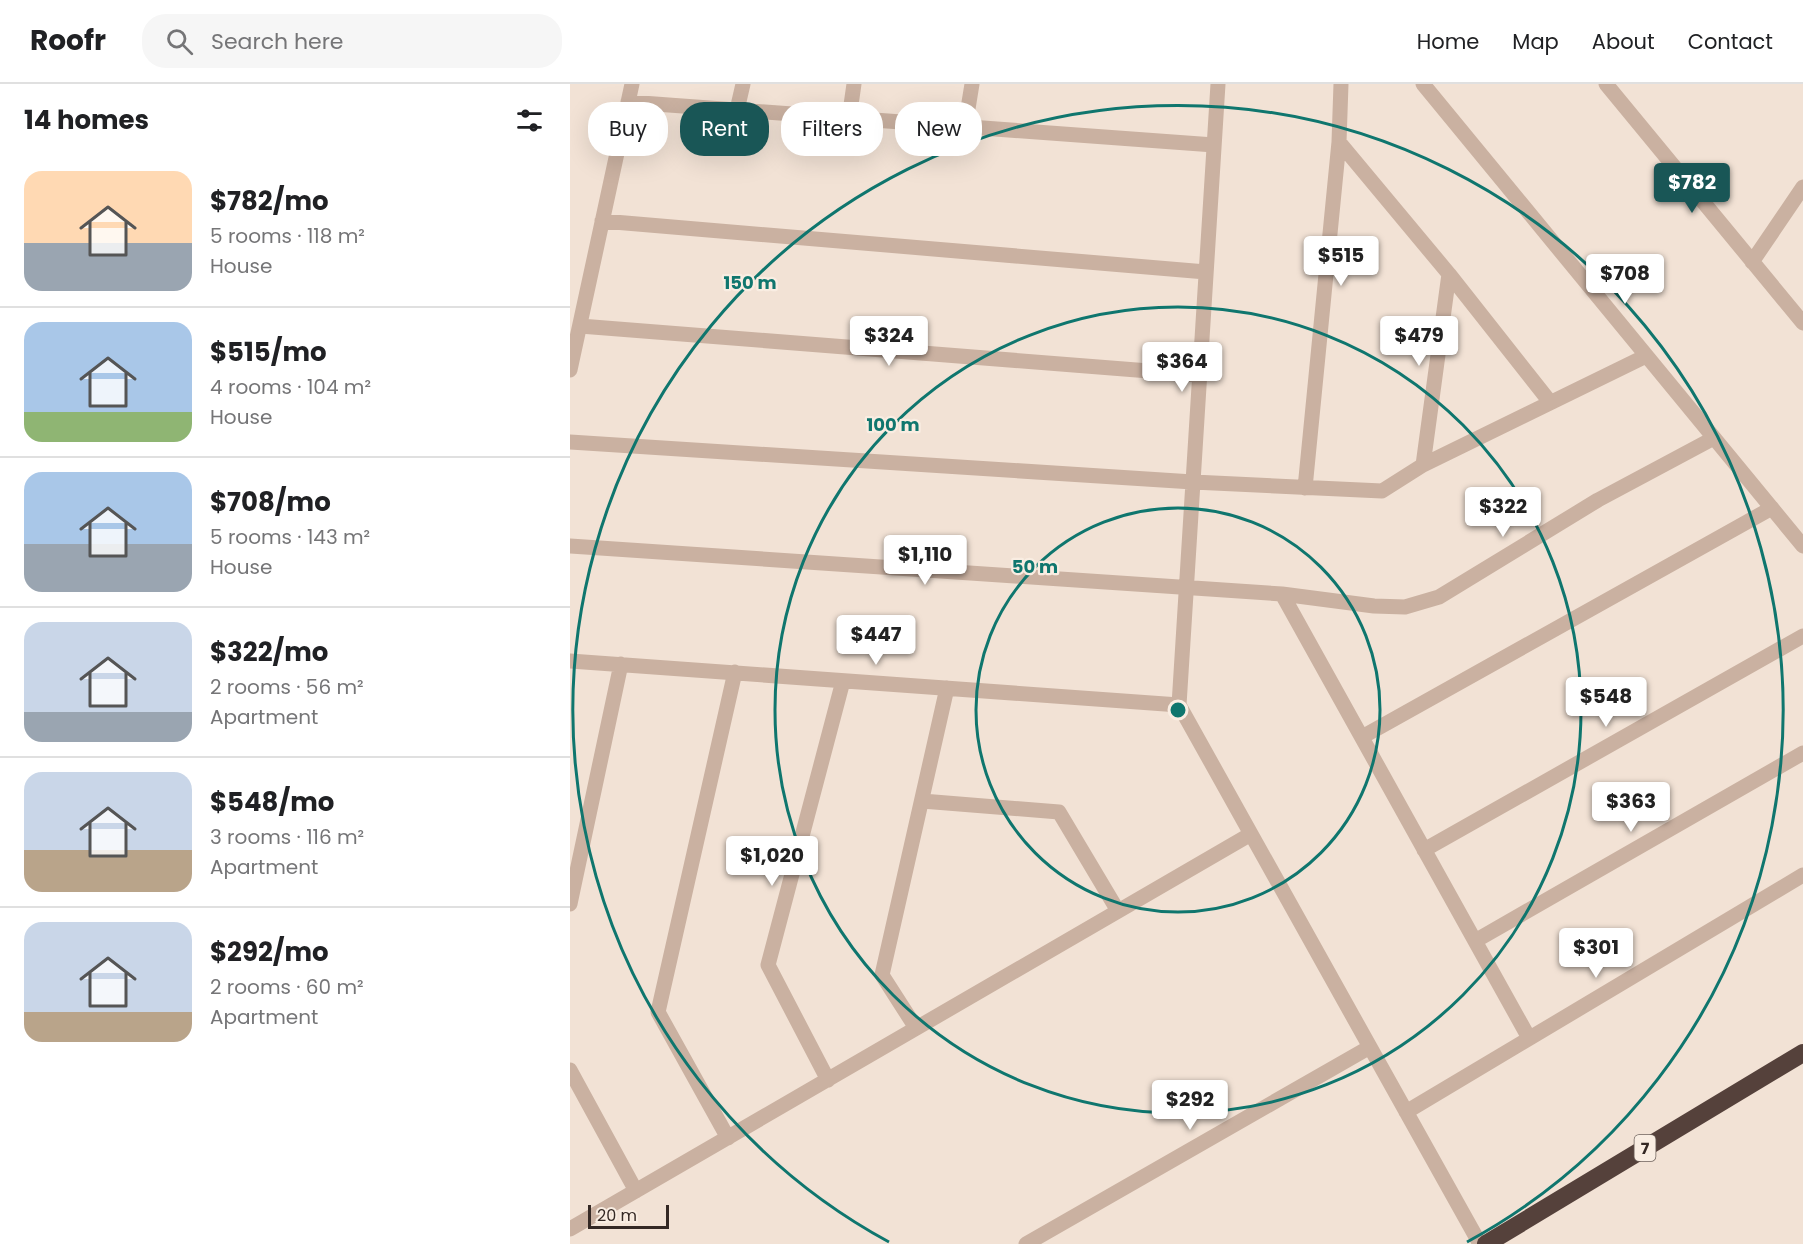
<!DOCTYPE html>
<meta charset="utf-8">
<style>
body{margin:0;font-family:Poppins,sans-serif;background:#f6f6f6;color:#202124;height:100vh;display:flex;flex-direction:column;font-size:22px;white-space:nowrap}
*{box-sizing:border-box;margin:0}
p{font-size:20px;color:#757577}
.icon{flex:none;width:33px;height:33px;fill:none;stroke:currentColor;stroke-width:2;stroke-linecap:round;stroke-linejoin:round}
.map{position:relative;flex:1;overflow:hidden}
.details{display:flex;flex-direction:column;background:#fff;width:570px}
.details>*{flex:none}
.guide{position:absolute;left:18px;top:18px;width:570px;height:54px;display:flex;gap:12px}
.scale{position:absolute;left:18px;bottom:15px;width:81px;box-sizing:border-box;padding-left:6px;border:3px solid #342824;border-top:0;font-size:16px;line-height:21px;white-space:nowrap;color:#342824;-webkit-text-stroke:4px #f9ede2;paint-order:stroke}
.price{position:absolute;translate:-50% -51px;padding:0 14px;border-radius:6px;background:#fff;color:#222;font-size:20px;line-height:39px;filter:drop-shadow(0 2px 3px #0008)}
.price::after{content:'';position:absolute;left:50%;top:36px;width:18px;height:14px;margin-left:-9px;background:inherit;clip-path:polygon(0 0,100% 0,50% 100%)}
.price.active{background:#195656;color:#fff}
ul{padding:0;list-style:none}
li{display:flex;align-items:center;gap:18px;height:150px;padding:0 24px}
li+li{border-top:2px solid #e0e0e0}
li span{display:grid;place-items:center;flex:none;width:168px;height:120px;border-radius:18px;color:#555}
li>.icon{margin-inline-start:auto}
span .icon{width:72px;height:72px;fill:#fffc;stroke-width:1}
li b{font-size:26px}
h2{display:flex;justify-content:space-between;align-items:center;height:72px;padding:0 24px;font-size:26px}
.tag{padding:0 21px;border-radius:24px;background:#fff;box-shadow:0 6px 24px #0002;font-size:21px;line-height:54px}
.tag.active{background:#195656;color:#fff}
header{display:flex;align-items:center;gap:36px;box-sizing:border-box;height:84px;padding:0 30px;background:#fff;border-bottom:2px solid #e0e0e0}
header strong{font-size:28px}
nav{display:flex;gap:33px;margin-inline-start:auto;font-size:21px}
.search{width:420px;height:54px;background:#f6f6f6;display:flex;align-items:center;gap:15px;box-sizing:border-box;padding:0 21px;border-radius:24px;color:#757577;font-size:22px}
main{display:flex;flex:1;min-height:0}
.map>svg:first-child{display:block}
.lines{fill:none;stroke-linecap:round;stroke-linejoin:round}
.street{stroke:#cab1a1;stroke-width:15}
.highway{stroke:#55413b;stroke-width:18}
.ring{fill:none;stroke:#0f766e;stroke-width:3}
.labels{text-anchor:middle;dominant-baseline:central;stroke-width:4.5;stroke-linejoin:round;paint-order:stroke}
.shield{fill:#f9ede2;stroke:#6f635d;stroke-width:1.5}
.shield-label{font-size:16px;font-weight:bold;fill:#342824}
.centre{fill:#0f766e;stroke:#f9ede2;stroke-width:3}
.ring-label{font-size:18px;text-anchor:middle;font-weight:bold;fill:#0f766e;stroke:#f9ede2;stroke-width:4.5;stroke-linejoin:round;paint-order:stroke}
</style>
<header>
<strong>Roofr</strong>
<div class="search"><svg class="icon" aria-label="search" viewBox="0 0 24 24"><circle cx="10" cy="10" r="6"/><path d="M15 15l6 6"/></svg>Search here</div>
<nav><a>Home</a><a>Map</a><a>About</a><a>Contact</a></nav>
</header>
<main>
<section class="details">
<h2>14 homes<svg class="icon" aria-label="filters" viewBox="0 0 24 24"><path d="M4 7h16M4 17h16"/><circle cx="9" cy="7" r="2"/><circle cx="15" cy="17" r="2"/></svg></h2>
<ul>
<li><span style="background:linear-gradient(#ffd9b3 60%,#9aa5b1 0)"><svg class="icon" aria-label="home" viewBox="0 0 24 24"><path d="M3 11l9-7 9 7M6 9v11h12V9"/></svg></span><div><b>$782/mo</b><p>5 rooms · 118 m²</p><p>House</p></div></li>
<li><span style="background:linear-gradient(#a9c7e8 75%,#8fb573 0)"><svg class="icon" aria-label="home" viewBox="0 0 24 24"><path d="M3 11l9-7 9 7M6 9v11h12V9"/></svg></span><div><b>$515/mo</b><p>4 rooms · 104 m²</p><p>House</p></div></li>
<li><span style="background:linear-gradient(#a9c7e8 60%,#9aa5b1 0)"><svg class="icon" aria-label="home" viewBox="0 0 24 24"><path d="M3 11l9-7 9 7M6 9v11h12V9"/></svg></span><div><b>$708/mo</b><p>5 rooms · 143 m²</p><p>House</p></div></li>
<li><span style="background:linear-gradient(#c9d6e8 75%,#9aa5b1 0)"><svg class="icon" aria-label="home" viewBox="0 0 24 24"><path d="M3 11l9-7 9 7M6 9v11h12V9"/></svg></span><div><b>$322/mo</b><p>2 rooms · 56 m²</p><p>Apartment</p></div></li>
<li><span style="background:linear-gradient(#c9d6e8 65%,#b9a48a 0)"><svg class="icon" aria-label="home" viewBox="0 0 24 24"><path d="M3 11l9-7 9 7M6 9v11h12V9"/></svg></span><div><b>$548/mo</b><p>3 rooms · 116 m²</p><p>Apartment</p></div></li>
<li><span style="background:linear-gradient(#c9d6e8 75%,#b9a48a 0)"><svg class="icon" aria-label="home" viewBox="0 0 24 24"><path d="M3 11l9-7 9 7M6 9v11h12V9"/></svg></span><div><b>$292/mo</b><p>2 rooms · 60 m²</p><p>Apartment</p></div></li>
</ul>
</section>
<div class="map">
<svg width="1233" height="1160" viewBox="0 0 1233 1160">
<rect width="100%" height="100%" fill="#f2e2d5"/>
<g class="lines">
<!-- street -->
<path class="street" d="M648 0 609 621 910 1160
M853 0 1233 462
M1036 0 1233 239
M58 18 644 61
M167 26 173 0
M279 35 284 0
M395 43 402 0
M769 58 879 190 980 318
M32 137 636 188
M1182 178 1233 103
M10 242 630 291
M0 286 62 0
M0 358 623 398 812 407 853 381 1076 272
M853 381 879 190
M735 404 769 58 771 0
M0 462 712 510 804 522 835 523 869 513 1028 416 1144 354
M712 510 959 954
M0 577 609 621
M792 653 1202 424
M352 717 489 728 548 827
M854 766 1233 552
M0 820 51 580
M905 857 1233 669
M346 944 312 891 377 604
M0 986 66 1107
M258 996 198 881 273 597
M836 1028 1233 791
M158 1054 88 928 165 588
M0 1145 681 750
M456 1160 800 963"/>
<!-- highway -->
<path class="highway" d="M916 1160 1233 969"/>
</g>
<!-- distance rings -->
<g class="ring">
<circle cx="608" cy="626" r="202"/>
<circle cx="608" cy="626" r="403"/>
<path d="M319 1158A605 605 0 1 1 897 1158"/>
</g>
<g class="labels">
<!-- shield labels -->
<rect class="shield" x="1064.5" y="1051" width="21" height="26" rx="4.5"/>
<g class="shield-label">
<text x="1075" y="1064">7</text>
</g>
</g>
<circle cx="608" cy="626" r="9" class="centre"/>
<g class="ring-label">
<text x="180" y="205">150 m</text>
<text x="323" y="347">100 m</text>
<text x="465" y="489">50 m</text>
</g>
</svg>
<div class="scale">20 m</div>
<b class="price active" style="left:1122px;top:130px">$782</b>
<b class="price" style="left:771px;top:203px">$515</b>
<b class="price" style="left:1055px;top:221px">$708</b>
<b class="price" style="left:319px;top:283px">$324</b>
<b class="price" style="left:849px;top:283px">$479</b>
<b class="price" style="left:612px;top:309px">$364</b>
<b class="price" style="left:933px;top:454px">$322</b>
<b class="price" style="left:355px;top:502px">$1,110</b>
<b class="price" style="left:306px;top:582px">$447</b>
<b class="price" style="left:1036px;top:644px">$548</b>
<b class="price" style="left:1061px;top:749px">$363</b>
<b class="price" style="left:202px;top:803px">$1,020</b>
<b class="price" style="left:1026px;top:895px">$301</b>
<b class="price" style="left:620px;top:1047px">$292</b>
<div class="guide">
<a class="tag">Buy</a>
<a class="tag active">Rent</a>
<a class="tag">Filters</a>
<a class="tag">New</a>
</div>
</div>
</main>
